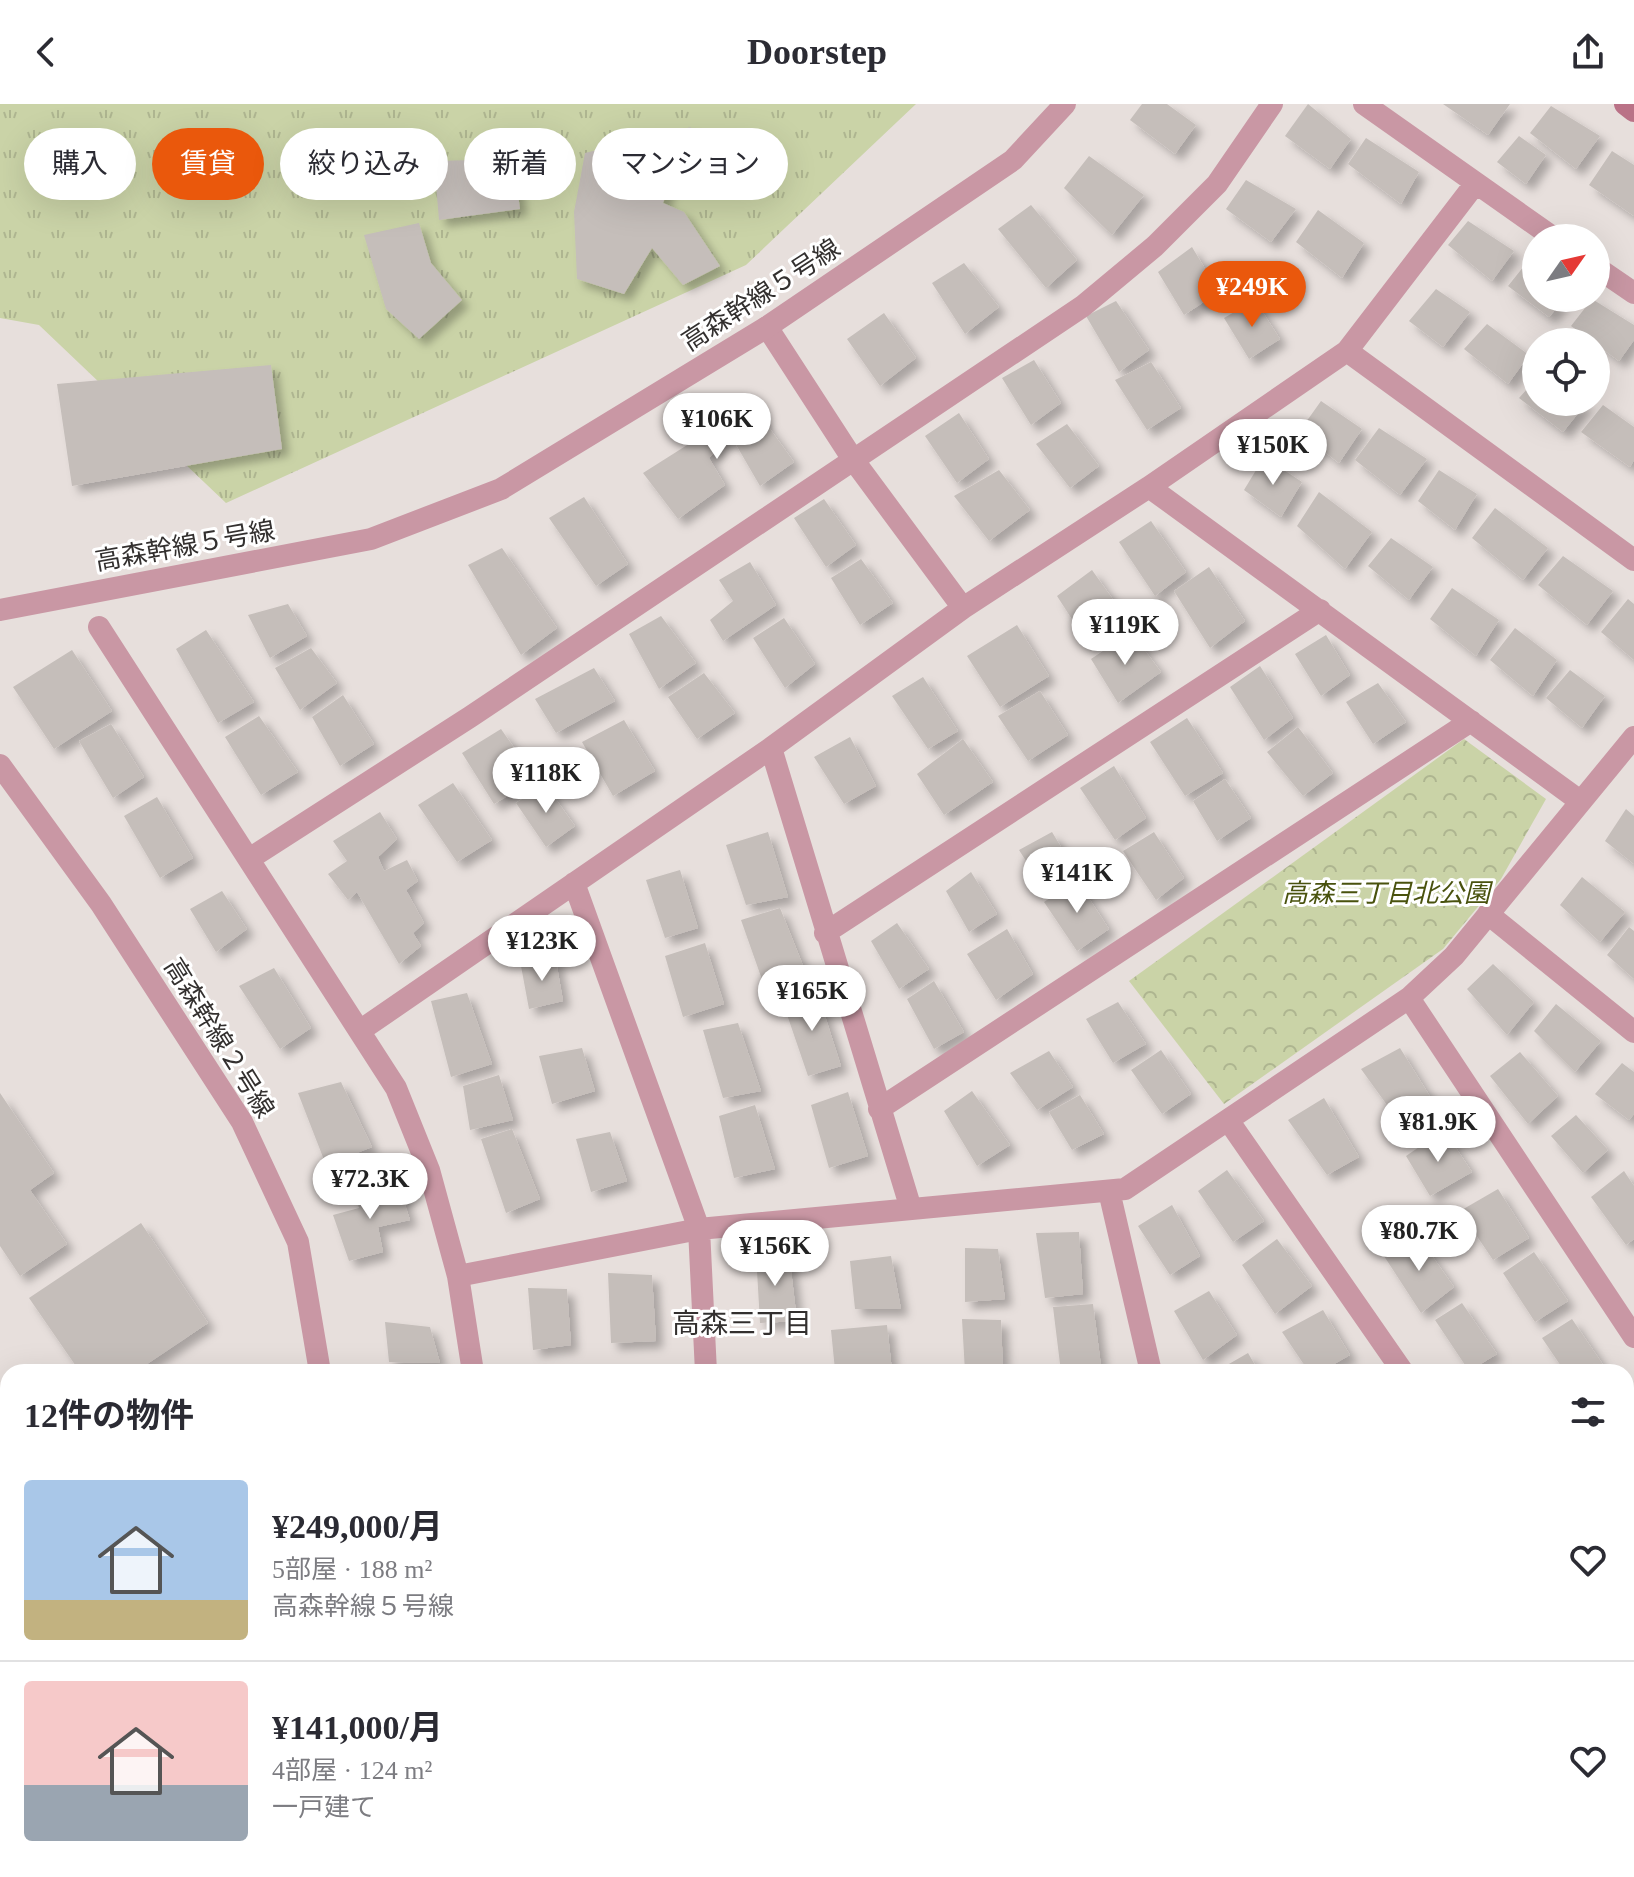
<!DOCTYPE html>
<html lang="ja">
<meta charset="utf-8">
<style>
body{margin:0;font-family:"Times New Roman","Noto Sans JP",serif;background:#f2f2f3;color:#2b2b33;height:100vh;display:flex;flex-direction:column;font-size:30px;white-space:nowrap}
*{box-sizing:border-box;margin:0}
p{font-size:26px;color:#7c7c81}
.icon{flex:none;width:44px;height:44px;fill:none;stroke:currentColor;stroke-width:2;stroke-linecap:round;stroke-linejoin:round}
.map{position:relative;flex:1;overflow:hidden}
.details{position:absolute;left:0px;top:1260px;width:1634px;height:514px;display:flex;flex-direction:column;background:#fff;border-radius:24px 24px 0 0;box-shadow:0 8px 32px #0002}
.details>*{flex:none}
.hud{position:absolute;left:24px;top:24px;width:800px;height:72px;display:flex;gap:16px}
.needle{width:52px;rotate:56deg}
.buttons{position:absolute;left:1522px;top:120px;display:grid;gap:16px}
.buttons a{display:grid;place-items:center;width:88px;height:88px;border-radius:50%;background:#fff;box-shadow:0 8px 32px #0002;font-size:40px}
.price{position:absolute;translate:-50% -68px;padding:0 18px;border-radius:28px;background:#fff;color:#222;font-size:26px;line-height:52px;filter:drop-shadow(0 2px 4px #0008)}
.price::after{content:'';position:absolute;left:50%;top:48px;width:24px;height:18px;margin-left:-12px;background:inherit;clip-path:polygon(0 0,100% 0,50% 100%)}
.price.current{background:#ea580c;color:#fff}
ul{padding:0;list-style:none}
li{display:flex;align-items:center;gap:24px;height:200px;padding:0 24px}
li+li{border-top:2px solid #e1e1e2}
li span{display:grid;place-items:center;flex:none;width:224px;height:160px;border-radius:8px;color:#555}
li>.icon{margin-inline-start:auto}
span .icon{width:96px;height:96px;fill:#fffc;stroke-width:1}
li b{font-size:34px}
h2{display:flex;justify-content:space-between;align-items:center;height:96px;padding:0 24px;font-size:34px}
.chip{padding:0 28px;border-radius:36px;background:#fff;box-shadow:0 8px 32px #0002;font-size:28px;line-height:72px}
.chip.current{background:#ea580c;color:#fff}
header{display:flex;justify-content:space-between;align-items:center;height:104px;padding:0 24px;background:#fff;font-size:36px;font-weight:600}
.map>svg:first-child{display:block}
.grass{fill:url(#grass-tufts)}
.park{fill:url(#park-crowns)}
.building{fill:#c5beba;filter:url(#shadow)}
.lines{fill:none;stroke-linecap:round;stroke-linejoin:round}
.minor{stroke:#c997a4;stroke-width:22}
.tertiary{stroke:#c997a4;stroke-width:22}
.secondary{stroke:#ba7287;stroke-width:22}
.labels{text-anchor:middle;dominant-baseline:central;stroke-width:6;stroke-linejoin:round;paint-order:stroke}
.street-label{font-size:26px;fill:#33302f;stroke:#fff}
.park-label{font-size:26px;font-style:italic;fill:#49520e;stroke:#fff}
.neighbourhood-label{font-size:28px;fill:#33302f;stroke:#fff}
</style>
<header><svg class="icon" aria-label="back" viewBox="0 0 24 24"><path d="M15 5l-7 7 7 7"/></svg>Doorstep<svg class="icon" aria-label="share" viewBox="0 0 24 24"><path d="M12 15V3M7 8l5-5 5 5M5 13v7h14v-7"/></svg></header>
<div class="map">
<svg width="1634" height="1773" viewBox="0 0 1634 1773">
<defs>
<pattern id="grass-tufts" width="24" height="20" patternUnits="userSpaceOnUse" patternTransform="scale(2)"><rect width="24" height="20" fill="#cad3a7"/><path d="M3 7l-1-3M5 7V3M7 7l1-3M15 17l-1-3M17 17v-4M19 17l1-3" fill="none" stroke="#aeb590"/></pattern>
<pattern id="park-crowns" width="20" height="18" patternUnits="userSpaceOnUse" patternTransform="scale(2)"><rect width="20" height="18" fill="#cad3a7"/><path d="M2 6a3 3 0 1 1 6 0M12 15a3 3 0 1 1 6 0" fill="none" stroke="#aeb590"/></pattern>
<filter id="shadow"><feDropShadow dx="7" dy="7" stdDeviation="4" flood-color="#0004"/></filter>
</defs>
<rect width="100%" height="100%" fill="#e7dfdc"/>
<!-- grass -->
<path class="grass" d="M0 0H916L746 161 226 399 39 221 0 214Z"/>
<!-- park -->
<path class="park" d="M1464 635 1546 695 1501 775 1443 845 1224 1000 1129 877Z"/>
<!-- building -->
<path class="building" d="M1142 0H1167L1196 21 1175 50 1130 16Z
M1308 0 1351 35 1330 65 1285 32Z
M1443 0H1510L1488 31Z
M1551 2 1600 32 1576 65 1530 29Z
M691 23 663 99 684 108 720 162 683 181 652 144 624 190 577 175 574 108 585 49Z
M1519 32 1546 51 1526 80 1497 58Z
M1366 34 1419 68 1401 100 1348 60Z
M1612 47 1634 61V112L1589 81Z
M1089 52 1144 91 1112 131 1064 84Z
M513 55 520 105 439 116 434 57Z
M1246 76 1296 105 1271 138 1226 105Z
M1031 101 1077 156 1046 184 998 125Z
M1318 106 1364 139 1342 174 1296 138Z
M1468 117 1514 147 1492 177 1448 141Z
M419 119 431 159 462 196 419 235 386 205 364 131Z
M1192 143 1219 188 1184 211 1158 168Z
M1532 152 1536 155V194H1565L1549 213 1508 182Z
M964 159 999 203 965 230 932 179Z
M1436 185 1470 208 1443 243 1409 217Z
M1592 195 1634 221V236L1619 257 1571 222Z
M1255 196 1280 235 1249 255 1224 214Z
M1116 197 1149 246 1119 268 1086 212Z
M884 209 916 254 880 282 847 235Z
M1487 220 1529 251 1508 280 1464 245Z
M1034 256 1061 299 1031 321 1002 274Z
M1151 258 1181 304 1147 326 1115 276Z
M271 261 282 345 72 382 57 280Z
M1536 275V298H1587L1563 328 1519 294Z
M1321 297 1362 325 1339 359 1299 328Z
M752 300 794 358 760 382 731 332 709 354 725 381 678 415 643 369Z
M1603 301 1634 323V356L1630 363 1581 328Z
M959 309 989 355 957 379 925 332Z
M1067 320 1099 362 1070 384 1036 340Z
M1379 324 1427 355 1400 391 1355 356Z
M1264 353 1302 378 1281 413 1244 386Z
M999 366 1030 406 989 437 954 392Z
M1439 366 1477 390 1455 426 1418 397Z
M1319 388 1372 428 1345 465 1297 422Z
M584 393 628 460 596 482 549 414Z
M824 395 856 441 826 463 794 414Z
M1495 404 1548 444 1523 476 1472 434Z
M1151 417 1186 468 1155 492 1119 438Z
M1391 434 1433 463 1409 496 1368 462Z
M502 444 557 524 521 551 468 461Z
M1563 452 1613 487 1587 521 1538 481Z
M861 455 893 499 860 521 831 474Z
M750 458 776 501 723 537 710 516 733 497 719 476Z
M1209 463 1245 517 1210 544 1174 487Z
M1092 466 1127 515 1088 540 1057 492Z
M1452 484 1499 516 1476 552 1430 515Z
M1628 495 1634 500V556L1601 528Z
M288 500 307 532 270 554 248 511Z
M661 512 696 559 659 585 629 530Z
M784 514 815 560 785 584 753 534Z
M1017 521 1049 572 1000 603 967 552Z
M1515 524 1557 556 1533 592 1490 556Z
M206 526 254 598 218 619 176 545Z
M1131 528 1161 568 1118 599 1091 555Z
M1326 531 1350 571 1321 592 1295 550Z
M311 544 337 579 300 606 275 564Z
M72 546 112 607 54 645 13 583Z
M1260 562 1293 614 1264 636 1230 583Z
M594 564 615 597 556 629 535 595Z
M1570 566 1605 592 1582 624 1546 594Z
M704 569 735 609 697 635 668 593Z
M923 573 958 627 928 645 892 592Z
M1378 579 1406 618 1373 640 1346 598Z
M1040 587 1068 631 1028 657 998 612Z
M343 591 374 640 340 662 312 613Z
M259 612 298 668 261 691 225 633Z
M1187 614 1223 669 1185 692 1150 638Z
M624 616 655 667 613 692 582 638Z
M111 620 144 673 113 694 79 637Z
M1298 623 1333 669 1303 692 1267 648Z
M501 625 536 675 494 700 462 649Z
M850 633 876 682 844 700 814 653Z
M963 635 993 678 944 711 917 670Z
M1114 662 1146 714 1115 736 1080 684Z
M1225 675 1251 714 1217 737 1193 697Z
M453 679 492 736 457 758 418 701Z
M545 680 575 722 546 743 516 699Z
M157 693 193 754 160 774 124 712Z
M1626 705 1634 712V760L1605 737Z
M380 708 397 735 378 753 384 767 407 756 418 777 406 786 424 819 413 829 421 842 399 860 357 788 348 796 328 770 347 757 333 737Z
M768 728 788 793 746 801 726 741Z
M1052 728 1075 766 1044 785 1019 746Z
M1154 728 1184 774 1156 796 1123 747Z
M680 766 698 824 665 834 646 776Z
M971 768 997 810 969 828 946 787Z
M1582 773 1625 808 1600 838 1560 801Z
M1077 776 1109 825 1077 847 1044 798Z
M222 787 247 825 216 848 190 805Z
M780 804 808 874 765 884 741 816Z
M897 819 929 865 899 885 871 837Z
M1629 823 1634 827V875L1607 851Z
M1007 825 1033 870 996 896 967 850Z
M705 839 724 900 683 913 665 852Z
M555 851 563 897 529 905 521 862Z
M1493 860 1534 898 1507 931 1467 885Z
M274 864 311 924 280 945 239 882Z
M934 877 964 928 934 945 907 895Z
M817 887 841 962 808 972 782 896Z
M467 889 492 960 451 973 431 897Z
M1118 898 1146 940 1113 959 1086 915Z
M1556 900 1601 937 1575 968 1534 927Z
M738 919 761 987 723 994 703 926Z
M582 944 595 987 552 1000 539 952Z
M1400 944 1431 994 1400 1019 1361 965Z
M1161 946 1191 990 1162 1010 1131 966Z
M1049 947 1073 983 1037 1006 1010 969Z
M1520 948 1558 992 1528 1020 1490 972Z
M1622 959 1634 968V1010L1629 1016 1595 990Z
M499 971 513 1016 470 1026 463 982Z
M341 978 372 1043 326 1061 298 989Z
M972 987 1010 1041 977 1062 944 1007Z
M848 988 868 1052 829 1064 811 1001Z
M0 989 54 1069 30 1086 67 1140 20 1172 0 1142Z
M1080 991 1104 1030 1072 1046 1049 1008Z
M1324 994 1359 1053 1327 1071 1288 1016Z
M755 1001 775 1065 734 1074 719 1012Z
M1576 1011 1608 1046 1583 1069 1551 1032Z
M512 1025 540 1095 506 1109 481 1035Z
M1444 1026 1472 1068 1430 1092 1406 1052Z
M610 1028 627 1077 591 1088 576 1035Z
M1227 1066 1264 1117 1233 1138 1198 1087Z
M1624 1067 1634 1082V1135L1626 1141 1591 1093Z
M398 1079 410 1116 378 1123 383 1148 349 1157 333 1111 359 1104 355 1091Z
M1498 1085 1529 1134 1493 1156 1460 1107Z
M1172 1101 1200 1152 1170 1171 1138 1122Z
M141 1119 208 1219 135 1268H80L29 1194Z
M1079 1128 1083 1190 1045 1194 1036 1129Z
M1418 1132 1454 1183 1421 1209 1384 1152Z
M1277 1135 1312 1182 1275 1210 1242 1161Z
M965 1144 998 1145 1005 1195 965 1198Z
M1534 1148 1568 1197 1535 1218 1503 1169Z
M756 1149H789L797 1217 760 1219Z
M891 1152 901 1205H855L850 1157Z
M608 1169 652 1171 656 1237 611 1239Z
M528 1184 567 1185 571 1241 533 1246Z
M1209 1187 1237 1231 1203 1256 1174 1207Z
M1462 1199 1497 1250 1469 1267 1435 1216Z
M1093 1200 1101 1262 1061 1268 1053 1203Z
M1323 1206 1350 1251 1320 1268H1309L1282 1228Z
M962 1215 1001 1216 1003 1268H965Z
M1572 1215 1608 1268H1565L1542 1234Z
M385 1218 430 1223 440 1259 389 1258Z
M887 1221 892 1267 835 1266 831 1226Z
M1248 1249 1259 1268H1215Z
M528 1262 570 1266 569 1268H528Z
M1632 1290 1634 1348 1626 1353V1294Z
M1634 1544V1613L1626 1598V1548Z
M1626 1675 1634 1687V1705L1626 1711Z
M658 1766H689L693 1773H639Z
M859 1766H899V1773H860Z
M951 1766H990V1770L951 1771Z
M1294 1766H1334L1333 1773H1294Z
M1407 1766H1440L1441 1773H1407Z"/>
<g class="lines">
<!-- minor -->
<path class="minor" d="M1364 0 1554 134
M1596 163 1634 189
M767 223 852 354 963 504
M1347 247 1634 456
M1149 383 1580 697
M99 523 396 984 429 1066 458 1172 473 1268
M771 644 911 1105
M249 755 470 613 1083 202 1155 142 1217 80 1272 0
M574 779 699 1125 706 1268
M1488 810 1634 928
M825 829 1320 506
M1409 894 1634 1233
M361 926 771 644 963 504 1149 383 1347 247 1475 80
M879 1005 1471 617
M1228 1016 1403 1268
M1109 1087 1151 1268
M458 1172 699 1125 1125 1085 1409 894 1454 852 1634 633
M1626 1502 1634 1496
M1626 1738 1634 1733
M500 1766V1773
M1121 1766V1773
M517 1773 533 1766
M1571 1773 1582 1766"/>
<!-- tertiary -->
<path class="tertiary" d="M0 506 371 435 501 385 767 223 1013 56 1065 0
M0 661 101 800 242 1018 298 1138 320 1268
M358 1766 359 1773"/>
<!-- secondary -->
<path class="secondary" d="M1625 0 1634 7"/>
</g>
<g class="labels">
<!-- street labels -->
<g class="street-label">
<text transform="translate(761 191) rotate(-33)">高森幹線５号線</text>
<text transform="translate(185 442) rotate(-10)">高森幹線５号線</text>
<text transform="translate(219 934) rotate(58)">高森幹線２号線</text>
</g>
<!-- park labels -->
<g class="park-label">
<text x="1386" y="789">高森三丁目北公園</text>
</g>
<!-- neighbourhood labels -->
<g class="neighbourhood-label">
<text x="742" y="1219">高森三丁目</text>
</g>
</g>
</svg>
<div class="buttons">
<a><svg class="needle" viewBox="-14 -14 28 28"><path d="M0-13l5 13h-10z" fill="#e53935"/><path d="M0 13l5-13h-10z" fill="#7c7c81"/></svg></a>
<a><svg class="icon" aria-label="locate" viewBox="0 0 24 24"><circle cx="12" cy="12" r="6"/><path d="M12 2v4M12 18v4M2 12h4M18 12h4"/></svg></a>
</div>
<b class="price current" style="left:1252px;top:225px">¥249K</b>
<b class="price" style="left:717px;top:357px">¥106K</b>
<b class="price" style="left:1273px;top:383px">¥150K</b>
<b class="price" style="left:1125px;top:563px">¥119K</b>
<b class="price" style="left:546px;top:711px">¥118K</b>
<b class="price" style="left:1077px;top:811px">¥141K</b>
<b class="price" style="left:542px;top:879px">¥123K</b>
<b class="price" style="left:812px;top:929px">¥165K</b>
<b class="price" style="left:1438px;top:1060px">¥81.9K</b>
<b class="price" style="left:370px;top:1117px">¥72.3K</b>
<b class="price" style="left:1419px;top:1169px">¥80.7K</b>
<b class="price" style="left:775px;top:1184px">¥156K</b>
<div class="hud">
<a class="chip">購入</a>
<a class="chip current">賃貸</a>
<a class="chip">絞り込み</a>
<a class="chip">新着</a>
<a class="chip">マンション</a>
</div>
<section class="details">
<h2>12件の物件<svg class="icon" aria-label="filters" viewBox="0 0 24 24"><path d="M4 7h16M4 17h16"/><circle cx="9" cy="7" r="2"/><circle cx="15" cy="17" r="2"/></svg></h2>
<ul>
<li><span style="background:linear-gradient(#a9c7e8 75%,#c2b280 0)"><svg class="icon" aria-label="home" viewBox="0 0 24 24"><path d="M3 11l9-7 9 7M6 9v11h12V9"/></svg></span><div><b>¥249,000/月</b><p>5部屋 · 188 m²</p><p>高森幹線５号線</p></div><svg class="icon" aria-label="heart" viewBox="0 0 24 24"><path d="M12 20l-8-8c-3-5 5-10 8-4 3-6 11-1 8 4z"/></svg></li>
<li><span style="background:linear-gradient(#f6c9c9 65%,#9aa5b1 0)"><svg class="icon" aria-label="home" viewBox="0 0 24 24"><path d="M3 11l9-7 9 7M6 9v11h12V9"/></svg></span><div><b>¥141,000/月</b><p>4部屋 · 124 m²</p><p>一戸建て</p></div><svg class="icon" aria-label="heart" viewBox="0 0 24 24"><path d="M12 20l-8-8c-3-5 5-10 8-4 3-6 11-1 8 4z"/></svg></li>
</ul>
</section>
</div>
